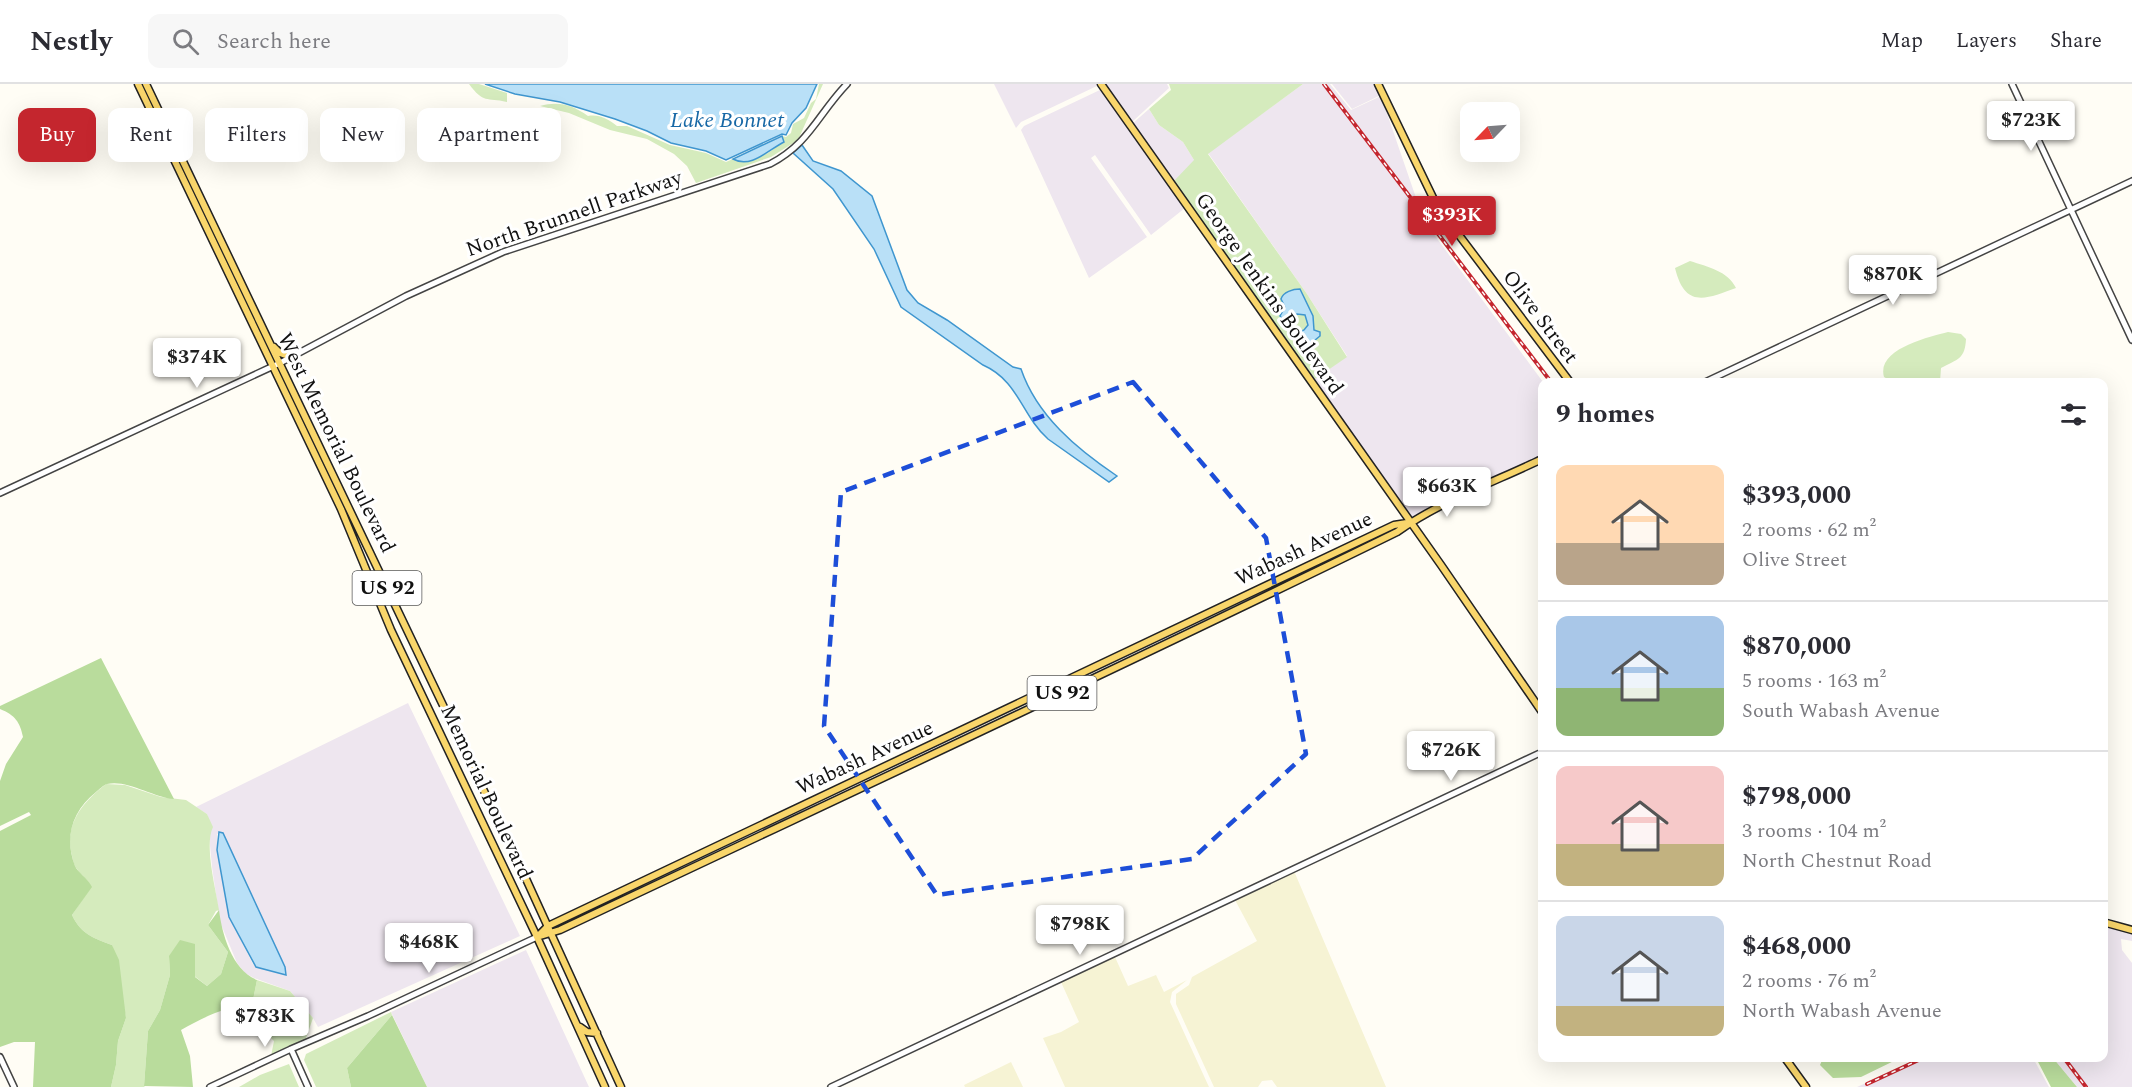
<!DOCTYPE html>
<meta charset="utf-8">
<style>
body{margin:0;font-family:Spectral,serif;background:#f7f7f7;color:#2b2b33;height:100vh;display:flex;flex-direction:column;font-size:22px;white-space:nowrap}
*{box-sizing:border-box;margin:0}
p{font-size:20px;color:#7c7c81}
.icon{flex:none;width:33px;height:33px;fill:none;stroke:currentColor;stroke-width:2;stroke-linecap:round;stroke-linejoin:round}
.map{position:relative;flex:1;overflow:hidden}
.side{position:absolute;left:1538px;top:294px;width:570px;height:684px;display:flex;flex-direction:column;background:#fff;border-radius:12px;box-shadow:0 6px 24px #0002}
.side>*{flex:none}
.hud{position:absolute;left:18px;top:24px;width:570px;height:54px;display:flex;gap:12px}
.needle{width:39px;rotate:245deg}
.tools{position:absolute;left:1460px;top:18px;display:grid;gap:12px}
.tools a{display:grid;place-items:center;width:60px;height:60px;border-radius:12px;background:#fff;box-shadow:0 6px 24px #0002;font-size:30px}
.price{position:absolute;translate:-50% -51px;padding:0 14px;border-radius:6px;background:#fff;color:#222;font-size:20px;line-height:39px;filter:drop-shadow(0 2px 3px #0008)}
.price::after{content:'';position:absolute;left:50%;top:36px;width:18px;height:14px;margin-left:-9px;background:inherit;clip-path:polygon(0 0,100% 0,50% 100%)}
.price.current{background:#c4262e;color:#fff}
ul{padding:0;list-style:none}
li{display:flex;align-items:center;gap:18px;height:150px;padding:0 18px}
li+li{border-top:2px solid #e1e1e2}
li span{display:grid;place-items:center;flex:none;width:168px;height:120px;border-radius:12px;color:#555}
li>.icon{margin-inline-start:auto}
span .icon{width:72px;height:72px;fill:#fffc;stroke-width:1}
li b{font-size:26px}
h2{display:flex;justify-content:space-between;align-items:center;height:72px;padding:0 18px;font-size:26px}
.tag{padding:0 21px;border-radius:12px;background:#fff;box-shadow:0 6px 24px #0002;font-size:21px;line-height:54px}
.tag.current{background:#c4262e;color:#fff}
header{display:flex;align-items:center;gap:36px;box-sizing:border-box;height:84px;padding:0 30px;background:#fff;border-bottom:2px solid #e1e1e2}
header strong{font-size:28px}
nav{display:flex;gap:33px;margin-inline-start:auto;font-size:21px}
.search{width:420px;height:54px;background:#f7f7f7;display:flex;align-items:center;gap:15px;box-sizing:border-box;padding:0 21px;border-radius:12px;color:#7c7c81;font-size:22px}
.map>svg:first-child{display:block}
.industrial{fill:#eee6ef;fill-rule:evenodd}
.farmland{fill:#f6f3d4}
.green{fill:#d5ebbd;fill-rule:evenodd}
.forest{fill:#b9dc9c}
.water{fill:#b9e0f7;stroke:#3f96cf;stroke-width:1.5}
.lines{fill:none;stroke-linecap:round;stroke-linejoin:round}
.minor-casing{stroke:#444;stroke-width:8}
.major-casing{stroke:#222;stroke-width:9}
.minor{stroke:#fff;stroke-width:5}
.major{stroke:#f9d66b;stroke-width:6}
.rail-casing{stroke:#c4262e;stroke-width:4}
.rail{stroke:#fff;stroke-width:1.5;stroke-dasharray:4.5;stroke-linecap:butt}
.marked{fill:none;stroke:#1d4ed8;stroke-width:4.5;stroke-dasharray:12 8;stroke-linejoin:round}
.labels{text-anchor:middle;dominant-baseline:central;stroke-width:6;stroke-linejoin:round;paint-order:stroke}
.shield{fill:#fff;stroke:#585858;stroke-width:1.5}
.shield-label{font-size:20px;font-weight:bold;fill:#111}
.street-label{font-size:21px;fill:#111;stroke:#fff}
.water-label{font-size:22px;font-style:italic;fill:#1768a6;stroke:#fff}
</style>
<header>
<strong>Nestly</strong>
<div class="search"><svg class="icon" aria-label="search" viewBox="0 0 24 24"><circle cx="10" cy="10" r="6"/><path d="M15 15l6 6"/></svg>Search here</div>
<nav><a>Map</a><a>Layers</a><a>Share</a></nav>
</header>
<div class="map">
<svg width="2132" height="1003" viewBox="0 0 2132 1003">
<rect width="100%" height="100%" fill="#fffdf5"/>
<!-- industrial -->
<path class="industrial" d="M994 0H1098L1099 1 1021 38 1016 44Z
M1105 0H1167L1169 4 1132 38Z
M1303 0H1330L1351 26 1381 12 1424 137 1543 298 1542 373 1411 435 1315 295 1347 272 1307 210 1208 69Z
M1332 0H1374L1379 12 1352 25Z
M1102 5 1185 124 1151 151 1095 71 1091 74 1147 153 1089 194 1021 46 1024 42Z
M1149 25 1159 41 1183 58 1194 76 1189 121 1132 40Z
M408 619 520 852 318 943 313 934 290 907 254 894 245 889 237 879 220 838 212 783 209 751 211 745 207 730 196 723ZM223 749 285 883 286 891 256 883 253 880 229 833 217 766V750Z
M2103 840 2132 848V857L2121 855 2122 866 2132 879V1003H2077L2053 974H2103Z
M526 866 589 1003H427L391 928Z
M1921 974H2033L2049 1003H1857Z"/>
<!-- farmland -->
<path class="farmland" d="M1294 787 1386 1003H1277L1272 996 1262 997 1258 1003H1214L1176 920V910L1189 901 1192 893 1257 857 1235 816Z
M1115 873 1128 902 1156 891 1164 908 1187 896 1172 908 1170 918 1209 1003H1065L1043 954 1061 948 1079 938 1061 898Z
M1011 978 1023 1003H965L964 1001Z"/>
<!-- green -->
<path class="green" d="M469 0H479L507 9V18C486 13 484 20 469 0Z
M819 0H823L798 56 771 73 696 99 687 82 674 70 647 55 610 46 569 29 540 22C559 17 572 21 588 32 599 30 608 35 617 42H627L670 61 706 69 726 78 733 75 747 78 768 69 783 58 782 52 786 53 791 49 793 40 804 34 811 19 816 15Z
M1169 0H1303L1208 70 1307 210 1347 273 1315 295 1242 196 1174 97 1194 76 1183 58 1159 41 1149 25 1171 6ZM1283 217 1313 232 1314 246 1316 247 1304 246 1308 241 1305 231 1297 229 1287 237Z
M1690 177C1708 183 1728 187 1736 204 1706 215 1685 225 1675 184Z
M1948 248 1961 250 1966 255C1965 275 1958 275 1941 284L1940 298H1893L1884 293C1876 265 1929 253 1948 248Z
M106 700 125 701 161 713 186 716 207 730 213 743C204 761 216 806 219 826L216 827 208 841 228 868 221 890 207 902 169 872 170 891 160 926 148 947 144 1002 145 1003H111L116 981 118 957 126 934 112 861C93 854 81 850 72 831L91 803C87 793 82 793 77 785 74 782 73 776 72 772 64 740 82 719 106 700Z
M257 896 290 907 313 934 305 957 271 972 274 957 259 942 264 928 249 921 253 916Z
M391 928 392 931 347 984 351 1003H316L304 976 306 970Z
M289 980 299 1003H239L260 991Z"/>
<!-- forest -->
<path class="forest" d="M101 574 174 715C153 713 126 695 107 700 103 701 99 706 96 708 72 727 64 754 75 782 78 789 87 793 92 803L72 831C81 850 93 854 112 861L119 876 126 934 118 957 116 981 111 1003H33L35 958H14L0 963V747L31 731 29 728 0 742V697L6 680 23 653C20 638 15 631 0 625V622Z
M219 826C222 850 232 886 257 896L253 916 249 921C224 923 202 934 181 946L190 972 193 1003 144 1002 148 947 160 926 170 891 169 872 180 856 195 860V893L207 902 221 890 228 868 208 841Z
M392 931 427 1003H351L347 984Z
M1823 974H1900L1861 993 1833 994 1820 981Z
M2036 974H2053L2077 1003H2051Z"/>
<!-- water -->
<path class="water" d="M485 0H817L806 24 792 39 786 51 782 50 726 76 706 67 671 59 647 47 615 35 560 18 515 10Z
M782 52 784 58C768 66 751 85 733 75Z
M802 61 813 77 841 87 872 112 907 206 918 219 947 236 1013 283 1021 285C1037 332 1077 365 1117 392L1109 398 1048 355C1021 331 1019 297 983 281L901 223 874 165 833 105 793 69Z
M1300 205 1313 232 1314 246 1320 248V252L1309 261H1306L1297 249 1304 246 1308 241 1305 231 1297 230 1285 239 1280 232 1285 223 1281 215C1283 208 1293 205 1300 205Z
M219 748 223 749 285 883 286 891 256 883 229 833 217 766Z"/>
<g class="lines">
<defs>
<path id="minor" d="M2012 0 2132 256
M1705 298 2132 97
M0 409 280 279 406 212 503 168 770 80C810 59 818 30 847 0
M291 965 308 1003
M0 973 14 1003
M210 1003 291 965 368 932 537 853
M831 1003 1542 668"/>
<path id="major" d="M138 0 341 425 391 546 537 853 605 1003
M146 0 527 797 621 1003
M1101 0 1441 481 1542 628
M1378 0 1437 122 1570 298
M274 263 280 269 291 273
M2103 838 2132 846
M537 853 560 846C839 714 1120 584 1397 448 1441 417 1494 398 1542 375
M537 853 548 842 1394 441 1407 439
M580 943 587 948 597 949
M1785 974 1806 1003"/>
</defs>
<!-- minor casing -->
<use href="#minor" class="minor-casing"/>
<!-- major casing -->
<use href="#major" class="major-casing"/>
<!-- minor -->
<use href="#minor" class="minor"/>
<!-- major -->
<use href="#major" class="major"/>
<defs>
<path id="rail" d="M1324 0 1551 298
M2064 974 2086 1003
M1867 1000 1923 974"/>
</defs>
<!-- rail casing -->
<use href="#rail" class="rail-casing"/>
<!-- rail -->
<use href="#rail" class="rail"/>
</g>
<!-- marked area -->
<path class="marked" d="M1133 298 1266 454 1306 670 1192 775 937 811 824 642 841 408Z"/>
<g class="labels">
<!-- shield labels -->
<g class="shield">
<rect x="352.5" y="487" width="69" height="34" rx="4.5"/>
<rect x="1027.5" y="592" width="69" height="34" rx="4.5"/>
</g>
<g class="shield-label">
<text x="387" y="504">US 92</text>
<text x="1062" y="609">US 92</text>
</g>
<!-- street labels -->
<g class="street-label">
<text transform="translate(574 130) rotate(-19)">North Brunnell Parkway</text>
<text transform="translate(1269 210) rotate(55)">George Jenkins Boulevard</text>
<text transform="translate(1540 233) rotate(53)">Olive Street</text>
<text transform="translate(336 359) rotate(64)">West Memorial Boulevard</text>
<text transform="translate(1304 465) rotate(-25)">Wabash Avenue</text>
<text transform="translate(865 674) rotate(-25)">Wabash Avenue</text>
<text transform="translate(486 708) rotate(65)">Memorial Boulevard</text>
</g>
<!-- water labels -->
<g class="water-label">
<text x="727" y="36">Lake Bonnet</text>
</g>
</g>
</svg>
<div class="tools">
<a><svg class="needle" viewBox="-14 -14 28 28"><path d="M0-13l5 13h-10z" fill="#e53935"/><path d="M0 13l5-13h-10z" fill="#7c7c81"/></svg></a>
</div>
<b class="price" style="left:2031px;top:68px">$723K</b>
<b class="price current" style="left:1452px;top:163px">$393K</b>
<b class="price" style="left:1893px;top:222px">$870K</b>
<b class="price" style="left:197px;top:305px">$374K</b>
<b class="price" style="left:1447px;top:434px">$663K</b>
<b class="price" style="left:1451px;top:698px">$726K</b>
<b class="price" style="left:1080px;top:872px">$798K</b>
<b class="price" style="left:429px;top:890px">$468K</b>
<b class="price" style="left:265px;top:964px">$783K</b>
<div class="hud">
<a class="tag current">Buy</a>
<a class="tag">Rent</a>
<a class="tag">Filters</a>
<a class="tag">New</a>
<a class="tag">Apartment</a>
</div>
<section class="side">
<h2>9 homes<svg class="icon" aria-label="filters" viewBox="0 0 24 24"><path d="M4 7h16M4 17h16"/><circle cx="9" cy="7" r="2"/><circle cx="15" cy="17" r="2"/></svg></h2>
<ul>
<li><span style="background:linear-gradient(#ffd9b3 65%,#b9a48a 0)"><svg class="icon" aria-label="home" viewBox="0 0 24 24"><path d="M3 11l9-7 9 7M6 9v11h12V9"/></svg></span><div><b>$393,000</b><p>2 rooms · 62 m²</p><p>Olive Street</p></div></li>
<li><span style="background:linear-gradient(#a9c7e8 60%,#8fb573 0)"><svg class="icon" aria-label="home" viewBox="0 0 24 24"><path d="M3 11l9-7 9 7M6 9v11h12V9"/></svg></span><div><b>$870,000</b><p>5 rooms · 163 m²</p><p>South Wabash Avenue</p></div></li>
<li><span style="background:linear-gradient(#f6c9c9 65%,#c2b280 0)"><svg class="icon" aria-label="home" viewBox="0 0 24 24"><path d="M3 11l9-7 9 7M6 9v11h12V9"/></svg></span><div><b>$798,000</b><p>3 rooms · 104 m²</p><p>North Chestnut Road</p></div></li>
<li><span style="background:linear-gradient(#c9d6e8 75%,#c2b280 0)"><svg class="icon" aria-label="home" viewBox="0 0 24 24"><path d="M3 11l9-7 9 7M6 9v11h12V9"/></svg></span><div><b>$468,000</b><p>2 rooms · 76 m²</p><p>North Wabash Avenue</p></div></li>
</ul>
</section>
</div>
